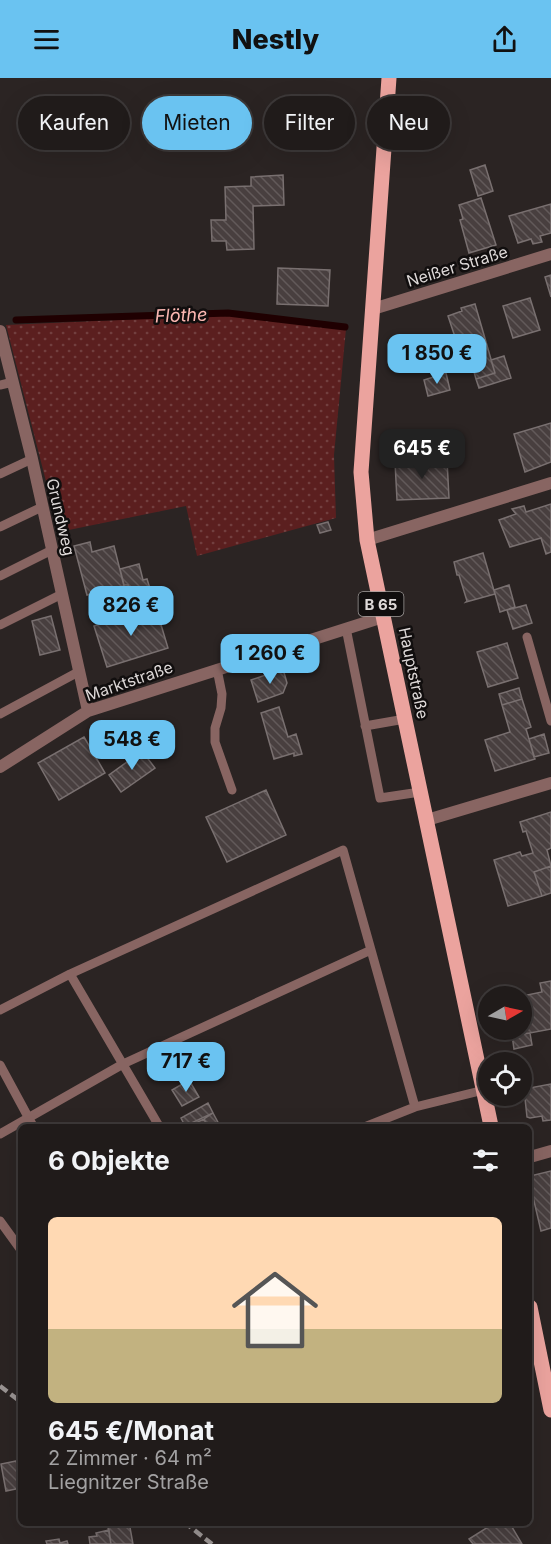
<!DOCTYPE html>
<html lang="de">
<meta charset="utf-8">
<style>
body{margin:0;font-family:Inter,sans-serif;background:#282423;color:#f1f3f6;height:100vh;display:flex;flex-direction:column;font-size:22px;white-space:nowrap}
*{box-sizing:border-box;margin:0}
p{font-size:20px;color:#a2a1a2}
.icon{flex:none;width:33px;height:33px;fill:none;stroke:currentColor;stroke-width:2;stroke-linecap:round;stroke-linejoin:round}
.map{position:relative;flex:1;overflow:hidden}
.details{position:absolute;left:18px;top:1046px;width:514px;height:402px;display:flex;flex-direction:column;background:#201b1a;border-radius:9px;box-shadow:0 6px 24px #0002,0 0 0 2px #3d3939}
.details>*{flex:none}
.guide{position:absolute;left:18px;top:18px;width:516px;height:54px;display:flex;gap:12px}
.needle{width:39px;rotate:81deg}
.buttons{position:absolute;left:478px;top:908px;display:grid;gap:12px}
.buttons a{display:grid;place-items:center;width:54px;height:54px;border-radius:50%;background:#201b1a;box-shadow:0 6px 24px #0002,0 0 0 2px #3d3939;font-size:30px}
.price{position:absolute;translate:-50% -51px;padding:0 14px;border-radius:12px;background:#6ac3f1;color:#111;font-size:20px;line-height:39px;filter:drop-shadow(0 2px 3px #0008)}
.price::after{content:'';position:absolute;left:50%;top:36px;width:18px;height:14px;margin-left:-9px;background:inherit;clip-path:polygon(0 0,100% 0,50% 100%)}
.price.selected{background:#222;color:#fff}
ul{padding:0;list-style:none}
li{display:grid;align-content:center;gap:12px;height:318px;padding:0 30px}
li span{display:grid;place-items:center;height:186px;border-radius:9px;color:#555}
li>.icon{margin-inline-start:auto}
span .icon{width:108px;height:108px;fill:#fffc;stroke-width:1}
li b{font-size:26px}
h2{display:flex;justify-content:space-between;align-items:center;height:72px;padding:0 30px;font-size:26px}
.tag{padding:0 21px;border-radius:27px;background:#201b1a;box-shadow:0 6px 24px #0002,0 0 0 2px #3d3939;font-size:21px;line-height:54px}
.tag.selected{background:#6ac3f1;color:#111}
header{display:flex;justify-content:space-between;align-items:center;height:78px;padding:0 30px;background:#6ac3f1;color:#111;font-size:27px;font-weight:800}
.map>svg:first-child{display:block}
.green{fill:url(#green-dots)}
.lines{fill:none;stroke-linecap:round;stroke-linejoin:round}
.stream{stroke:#1f0001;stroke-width:7}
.building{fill:url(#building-back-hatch);stroke:#797070;stroke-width:1.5}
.lane{stroke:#886562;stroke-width:9}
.street{stroke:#886562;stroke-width:12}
.primary{stroke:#eba39e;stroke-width:15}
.rail{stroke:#9a9493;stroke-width:4.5;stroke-dasharray:9 4.5;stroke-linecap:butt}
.labels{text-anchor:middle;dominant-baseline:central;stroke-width:5;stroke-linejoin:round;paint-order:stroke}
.shield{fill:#110e0e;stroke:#a09c9b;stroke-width:1.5}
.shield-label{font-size:15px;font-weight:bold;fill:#ded9d8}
.street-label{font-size:16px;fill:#ded9d8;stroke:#110e0e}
.water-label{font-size:18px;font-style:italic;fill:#fbb7b2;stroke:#110e0e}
</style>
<header><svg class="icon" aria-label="menu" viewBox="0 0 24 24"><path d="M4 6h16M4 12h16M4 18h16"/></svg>Nestly<svg class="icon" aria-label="share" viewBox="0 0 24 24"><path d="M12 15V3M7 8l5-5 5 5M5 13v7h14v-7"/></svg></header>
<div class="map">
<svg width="551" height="1466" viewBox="0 0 551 1466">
<defs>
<pattern id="green-dots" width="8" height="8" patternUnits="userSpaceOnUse" patternTransform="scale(1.5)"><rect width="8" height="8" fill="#5b1f1f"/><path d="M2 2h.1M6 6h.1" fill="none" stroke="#723f3f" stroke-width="1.8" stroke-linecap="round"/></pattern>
<pattern id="building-back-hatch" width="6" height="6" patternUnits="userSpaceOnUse" patternTransform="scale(1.5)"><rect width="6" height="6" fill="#483f3f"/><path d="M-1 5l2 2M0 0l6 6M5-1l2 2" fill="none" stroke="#625a5a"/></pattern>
</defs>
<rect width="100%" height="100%" fill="#2b2423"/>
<!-- green -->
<path class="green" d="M229 237 346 251 334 377 336 440 197 478 186 428 59 454 6 247Z"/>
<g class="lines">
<!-- stream -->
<path class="stream" d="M16 242 228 235 345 249"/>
</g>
<!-- building -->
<path class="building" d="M485 87 493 113 478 118 470 92Z
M283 97 284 127 253 128 254 171 227 172 226 163H212L211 142H226L225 109 251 108V99Z
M481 120 496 167 469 175 460 142 463 141 459 127Z
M551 126V155L540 158 542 164 533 166 531 161 518 165 509 138Z
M278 190 330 192 328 228 277 226Z
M551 197V219L545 199Z
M530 220 540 252 513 260 503 228Z
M475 226 495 295 476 301 464 259 456 262 448 238 462 233 461 230Z
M504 278 511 300 479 310 476 301 495 295 491 282Z
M446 295 450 312 428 318 424 302Z
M551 345V384L525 394 514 356Z
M447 382 449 420 397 422 395 384Z
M551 426V474L546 476 541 460 510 469 499 442 516 436 512 431 524 428 526 434Z
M328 444 331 452 320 455 317 447Z
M90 464 92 474 114 468 124 508 87 517 74 468Z
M483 475 495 516 466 524 467 523 459 497H457L454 484Z
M139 486 143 502 147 501 156 530 137 535 128 507H124L120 491Z
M509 507 515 529 500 534 494 512Z
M526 527 532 545 513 551 507 532Z
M156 530 168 570 107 589 94 548Z
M51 538 60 572 40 577 32 543Z
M507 565 518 600 488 609 477 574Z
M283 591 287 605 283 615 258 624 251 602Z
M519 610 522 621 502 627 499 616Z
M522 621 531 649 526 651 535 681 495 693 485 662 510 654 502 627Z
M279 629 288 659 296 656 302 676 294 678V675L274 681 261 635Z
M544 656 549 675 534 679 529 661Z
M84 659 105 695 59 722 38 685Z
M142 673 155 690 121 714 109 697Z
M266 712 286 757 227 784 206 739Z
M551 734V770L547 772 551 788 534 794 542 818 508 828 494 782 520 774 522 778 533 775 526 753 523 754 520 744Z
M551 788V815L542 818 534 794Z
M551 903V951L514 958 512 951H522V918L542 914 540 905Z
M530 955 532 967 514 971 512 957Z
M189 1002 199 1019 182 1028 172 1012Z
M551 1006V1042L543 1043 542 1038 530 1040 527 1039 524 1011Z
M208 1025 213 1035 185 1048 181 1040Z
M213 1035 220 1048H207L204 1041Z
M204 1041 207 1048H189Z
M551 1093V1150L541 1153 530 1106V1098Z
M21 1382V1410L6 1413 1 1386Z
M107 1444H129L133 1466H111Z
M496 1444H509L522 1466H473L469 1461Z
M109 1452 111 1466H90L89 1459 97 1458 96 1455Z
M59 1461 60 1465 67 1463 68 1466H47L46 1463Z"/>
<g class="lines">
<!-- lane -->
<path class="lane" d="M0 307 13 304
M0 396 32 381
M0 449 42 429
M0 498 52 472
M0 547 62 516
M346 550 380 720 420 714
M527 559 551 643
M217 591 222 616 221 630 215 650V664L232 712
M0 636 80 593
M365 648 405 641
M70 896 159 1048
M0 932 70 896 343 772 415 1029
M0 987 33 1048
M367 1048 415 1029 484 1012
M0 1056 123 986 371 872
M0 1143 21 1172"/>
<!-- street -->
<path class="street" d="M373 231 551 176
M0 253 32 381 88 633
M367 462 551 405
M0 689 88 633 383 539
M427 742 551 705
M530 1079 551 1073"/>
<!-- primary -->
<path class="primary" d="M389 0 361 394 367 462 491 1048
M530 1229 551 1332"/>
<!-- rail -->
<path class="rail" d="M0 1308 21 1324
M184 1444 212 1466"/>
</g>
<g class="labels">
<!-- shield labels -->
<rect class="shield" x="358.5" y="514" width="45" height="24" rx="4.5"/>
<g class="shield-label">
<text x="381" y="526">B 65</text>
</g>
<!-- street labels -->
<g class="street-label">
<text transform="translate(457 188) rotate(-17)">Neißer Straße</text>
<text transform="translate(61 439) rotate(77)">Grundweg</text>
<text transform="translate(414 595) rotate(78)">Hauptstraße</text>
<text transform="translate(129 603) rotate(-19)">Marktstraße</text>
</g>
<!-- water labels -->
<g class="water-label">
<text transform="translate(181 237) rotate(-2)">Flöthe</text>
</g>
</g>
</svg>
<div class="buttons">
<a><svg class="needle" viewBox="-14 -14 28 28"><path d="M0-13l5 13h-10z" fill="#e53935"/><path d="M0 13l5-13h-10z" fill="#a2a1a2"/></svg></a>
<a><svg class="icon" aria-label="locate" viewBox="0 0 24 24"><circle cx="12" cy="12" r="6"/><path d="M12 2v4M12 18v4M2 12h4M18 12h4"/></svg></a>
</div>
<b class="price" style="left:437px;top:307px">1 850 €</b>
<b class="price selected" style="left:422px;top:402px">645 €</b>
<b class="price" style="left:131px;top:559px">826 €</b>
<b class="price" style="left:270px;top:607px">1 260 €</b>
<b class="price" style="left:132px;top:693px">548 €</b>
<b class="price" style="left:186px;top:1015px">717 €</b>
<div class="guide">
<a class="tag">Kaufen</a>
<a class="tag selected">Mieten</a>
<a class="tag">Filter</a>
<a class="tag">Neu</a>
</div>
<section class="details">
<h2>6 Objekte<svg class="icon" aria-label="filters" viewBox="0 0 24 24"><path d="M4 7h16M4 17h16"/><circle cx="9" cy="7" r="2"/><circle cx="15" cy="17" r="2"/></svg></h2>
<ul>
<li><span style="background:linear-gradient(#ffd9b3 60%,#c2b280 0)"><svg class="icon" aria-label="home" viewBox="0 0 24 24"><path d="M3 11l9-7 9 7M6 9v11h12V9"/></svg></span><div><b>645 €/Monat</b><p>2 Zimmer · 64 m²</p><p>Liegnitzer Straße</p></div></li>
</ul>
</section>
</div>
